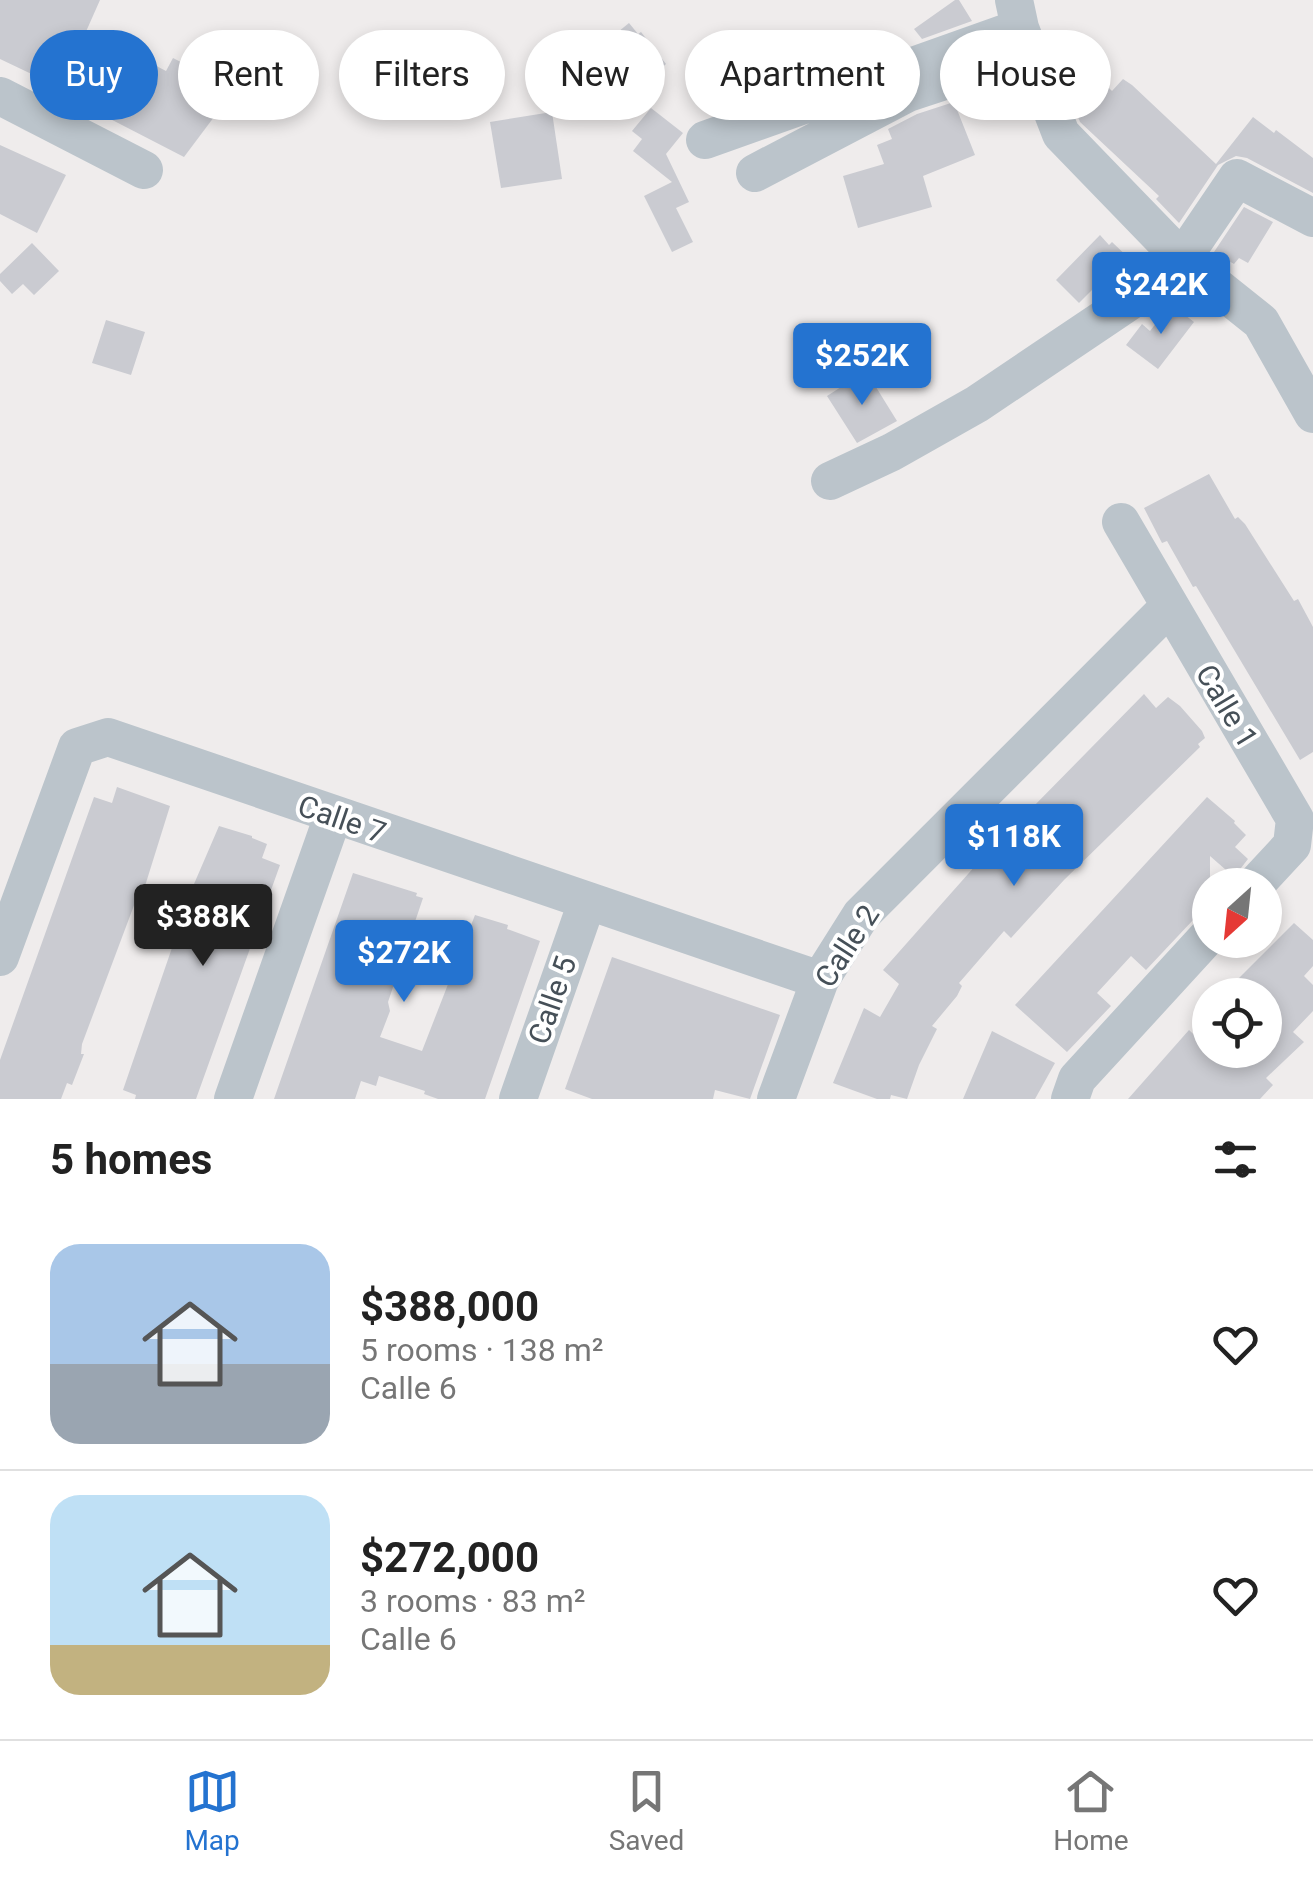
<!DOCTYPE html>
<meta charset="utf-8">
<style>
body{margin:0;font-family:Roboto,sans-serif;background:#f6f6f6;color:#222;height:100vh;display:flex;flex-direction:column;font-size:38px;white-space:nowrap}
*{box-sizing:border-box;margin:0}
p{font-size:32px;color:#767676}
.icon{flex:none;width:55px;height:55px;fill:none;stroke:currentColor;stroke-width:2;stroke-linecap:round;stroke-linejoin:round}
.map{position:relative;height:1099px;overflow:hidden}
.side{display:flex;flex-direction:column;background:#fff;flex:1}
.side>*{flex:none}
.hud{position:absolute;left:30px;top:30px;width:1255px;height:90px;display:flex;gap:20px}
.needle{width:65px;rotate:207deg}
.tools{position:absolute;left:1192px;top:868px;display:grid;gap:20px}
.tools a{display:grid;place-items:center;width:90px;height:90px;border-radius:50%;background:#fff;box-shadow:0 5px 15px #0003;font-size:50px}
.price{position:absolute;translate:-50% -85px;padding:0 22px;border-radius:10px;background:#2473d0;color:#fff;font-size:32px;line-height:65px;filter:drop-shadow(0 2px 5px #0008)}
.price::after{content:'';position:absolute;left:50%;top:60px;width:30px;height:22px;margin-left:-15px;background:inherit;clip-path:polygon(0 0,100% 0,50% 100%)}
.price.active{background:#222;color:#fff}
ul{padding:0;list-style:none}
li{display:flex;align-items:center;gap:30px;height:250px;padding:0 50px}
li+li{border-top:2px solid #e0e0e0}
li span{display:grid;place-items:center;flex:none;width:280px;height:200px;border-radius:30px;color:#555}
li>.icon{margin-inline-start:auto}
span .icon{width:120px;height:120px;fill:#fffc;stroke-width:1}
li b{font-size:42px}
h2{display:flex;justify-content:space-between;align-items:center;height:120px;padding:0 50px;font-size:42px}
.tag{padding:0 35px;border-radius:45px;background:#fff;box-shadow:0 5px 15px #0003;font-size:35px;line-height:90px}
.tag.active{background:#2473d0;color:#fff}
.dock{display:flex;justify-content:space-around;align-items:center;height:140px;border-top:2px solid #e0e0e0;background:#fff;font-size:28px;color:#767676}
.dock a{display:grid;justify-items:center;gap:5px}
.dock .active{color:#2473d0}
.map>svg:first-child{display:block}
.building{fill:#cacbd1}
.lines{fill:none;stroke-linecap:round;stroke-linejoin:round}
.minor{stroke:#bbc4cb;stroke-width:38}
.labels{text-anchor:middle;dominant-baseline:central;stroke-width:8;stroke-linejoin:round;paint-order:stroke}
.street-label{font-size:30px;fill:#465058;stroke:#fff}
</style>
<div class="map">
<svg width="1313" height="1099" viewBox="0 0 1313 1099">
<rect width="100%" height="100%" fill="#efecec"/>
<!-- building -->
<path class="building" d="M0 0H100L61 88 0 59Z
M955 0H959L972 21 922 39 914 29Z
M629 23 638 34 641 32 666 64 636 88 602 45Z
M120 47 166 71 173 58 208 76 213 68 230 76 220 109 184 157 89 108Z
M1094 73 1112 91 1123 79 1132 85 1216 164 1253 117 1274 133 1276 130 1313 158V193L1247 158 1236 156 1218 165 1179 223 1156 199 1159 196 1080 122 1069 93 1073 96Z
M954 102 975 155 923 176 932 207 858 228 843 176 884 164 877 145 892 139 888 129 917 114Z
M651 108 683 133 666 154 689 202 676 208 693 242 672 252 644 196 672 182 633 151 642 139 632 131Z
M552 112 562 179 501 188 490 122Z
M0 145 66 175 37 233 0 214Z
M1244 207 1273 222 1248 263 1239 258 1234 264 1214 252Z
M1100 235 1109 245 1112 242 1135 264 1103 292 1096 286 1079 303 1056 280Z
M32 243 59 271 34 295 23 284 12 294 0 281V274Z
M1171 304 1194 322 1158 369 1126 345 1142 324 1150 331Z
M106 320 145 332 131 375 92 363Z
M866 371 897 421 857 443 827 396Z
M1209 474 1235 519 1238 517 1245 524 1294 601 1298 599 1313 627V752L1300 760 1196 586 1193 587 1167 541 1162 543 1144 508Z
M1144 694 1156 708 1168 697 1180 706 1202 731 1205 738 1198 744 1200 747 1064 880 1011 938 1004 931 959 983 962 986 957 996 932 1026 937 1029 919 1065 907 1099 891 1095 890 1099H877L833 1083 864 1008 880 1017 899 984 883 970 976 865Z
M117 787 170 806 145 886 142 884 82 1044 81 1054H84L72 1085 67 1083 61 1099H0V1060L94 797 112 803Z
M1207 797 1235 821 1234 823 1246 835 1235 847 1248 859 1234 877 1210 856V902L1146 970 1131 956 1097 993 1111 1006 1067 1052 1015 1005Z
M219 826 252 836V838L267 844 262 858 280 865 196 1099H135L136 1095 123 1090 194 884Z
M353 873 417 893 416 896 423 898 388 1002 390 1011 380 1037 422 1051 475 915 508 925 507 929 540 941 485 1099H438L424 1094 425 1091 379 1076 376 1086 361 1081 355 1099H274Z
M1294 923 1313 940V966L1304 976 1313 985V1011L1293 1032 1304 1042 1266 1078 1273 1085 1260 1099H1128L1189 1030 1210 1050H1265V995H1222Z
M612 957 780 1015 750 1099 715 1090 713 1099H592L565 1089Z
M992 1031 1055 1063 1035 1099H963Z"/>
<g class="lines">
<!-- minor -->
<path class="minor" d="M1014 0 1020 28 1061 134 1182 259 1261 322 1313 414
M0 96 144 170
M705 140 1020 28
M755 173 908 93 1029 53
M830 481 892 452 977 404 1145 291 1182 259 1237 178 1313 218
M1121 522 1295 819 1292 845 1255 885
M0 957 77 747 108 737 820 980
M233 1099 333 816
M518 1099 587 902
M776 1099 820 980 861 915 1169 607
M1070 1099 1077 1079 1210 934"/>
</g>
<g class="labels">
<!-- street labels -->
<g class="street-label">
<text transform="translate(1227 706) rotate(59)">Calle 1</text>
<text transform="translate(342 819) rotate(19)">Calle 7</text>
<text transform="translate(847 946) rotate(-57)">Calle 2</text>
<text transform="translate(552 1000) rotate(-71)">Calle 5</text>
</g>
</g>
</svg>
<div class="tools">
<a><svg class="needle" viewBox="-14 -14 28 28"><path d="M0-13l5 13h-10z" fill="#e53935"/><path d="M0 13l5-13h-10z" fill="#767676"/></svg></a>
<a><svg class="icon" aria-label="locate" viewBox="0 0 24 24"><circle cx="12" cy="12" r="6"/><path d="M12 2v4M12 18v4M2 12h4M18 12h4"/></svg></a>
</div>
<b class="price" style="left:1161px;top:337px">$242K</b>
<b class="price" style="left:862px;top:408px">$252K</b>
<b class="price" style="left:1014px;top:889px">$118K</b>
<b class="price active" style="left:203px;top:969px">$388K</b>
<b class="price" style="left:404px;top:1005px">$272K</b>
<div class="hud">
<a class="tag active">Buy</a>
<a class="tag">Rent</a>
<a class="tag">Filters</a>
<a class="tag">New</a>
<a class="tag">Apartment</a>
<a class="tag">House</a>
</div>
</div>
<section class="side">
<h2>5 homes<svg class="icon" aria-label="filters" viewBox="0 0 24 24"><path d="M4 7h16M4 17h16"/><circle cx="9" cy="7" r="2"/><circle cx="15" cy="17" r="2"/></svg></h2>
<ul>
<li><span style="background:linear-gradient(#a9c7e8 60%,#9aa5b1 0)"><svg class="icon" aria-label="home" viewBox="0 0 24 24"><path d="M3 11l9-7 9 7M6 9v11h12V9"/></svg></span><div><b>$388,000</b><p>5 rooms · 138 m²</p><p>Calle 6</p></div><svg class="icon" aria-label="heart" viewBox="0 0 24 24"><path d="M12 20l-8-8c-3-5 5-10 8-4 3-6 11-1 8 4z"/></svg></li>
<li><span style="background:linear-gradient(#bfe0f5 75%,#c2b280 0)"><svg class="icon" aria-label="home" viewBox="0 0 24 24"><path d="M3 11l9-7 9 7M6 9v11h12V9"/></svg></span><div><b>$272,000</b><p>3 rooms · 83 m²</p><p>Calle 6</p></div><svg class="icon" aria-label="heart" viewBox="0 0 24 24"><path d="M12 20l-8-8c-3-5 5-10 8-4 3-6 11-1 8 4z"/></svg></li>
</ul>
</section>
<nav class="dock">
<a class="active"><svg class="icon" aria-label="map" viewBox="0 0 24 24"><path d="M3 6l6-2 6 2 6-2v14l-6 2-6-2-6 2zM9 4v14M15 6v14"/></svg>Map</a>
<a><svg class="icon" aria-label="saved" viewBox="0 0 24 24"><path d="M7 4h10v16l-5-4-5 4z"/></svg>Saved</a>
<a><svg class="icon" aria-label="home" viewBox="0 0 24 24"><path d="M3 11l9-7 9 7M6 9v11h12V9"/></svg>Home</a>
</nav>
